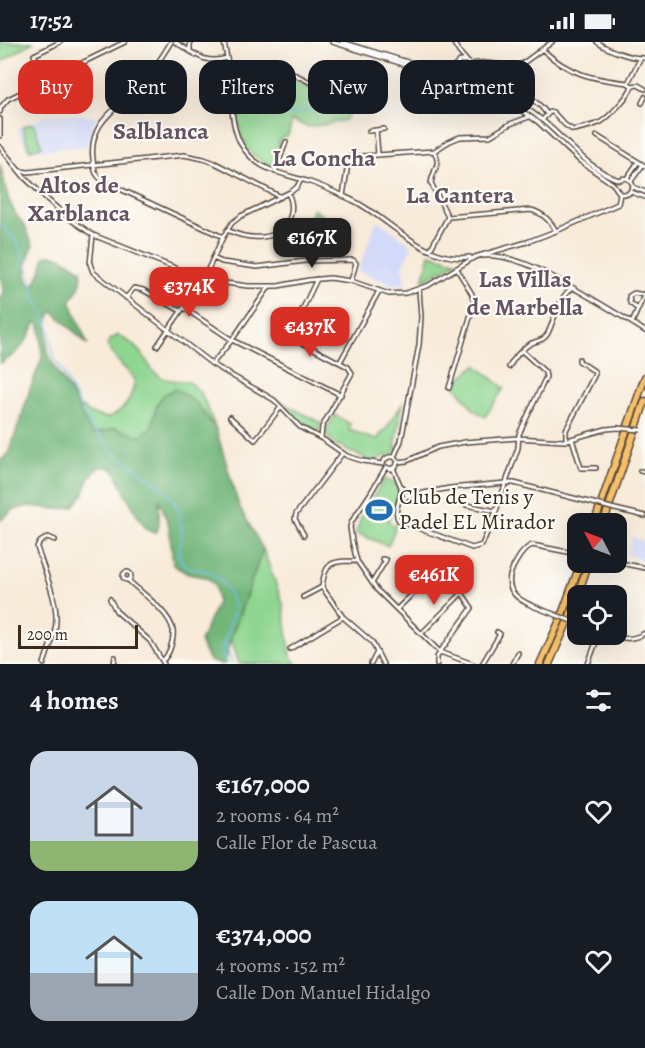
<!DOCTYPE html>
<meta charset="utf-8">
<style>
body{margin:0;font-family:Alegreya,serif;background:#20242c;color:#f1f3f6;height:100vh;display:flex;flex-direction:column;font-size:22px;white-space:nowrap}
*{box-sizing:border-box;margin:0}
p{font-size:20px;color:#9ea1a6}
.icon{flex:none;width:33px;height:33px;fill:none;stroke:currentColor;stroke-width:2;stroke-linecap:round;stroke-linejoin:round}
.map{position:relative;height:622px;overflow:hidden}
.panel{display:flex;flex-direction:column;background:#171b24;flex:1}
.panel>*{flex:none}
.banner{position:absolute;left:18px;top:18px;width:609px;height:54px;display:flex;gap:12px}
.needle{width:39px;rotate:311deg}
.fabs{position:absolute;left:567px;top:471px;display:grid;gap:12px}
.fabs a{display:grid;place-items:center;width:60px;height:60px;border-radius:12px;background:#171b24;box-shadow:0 6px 24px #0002;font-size:30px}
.scale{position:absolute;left:18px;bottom:15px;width:120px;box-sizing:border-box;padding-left:6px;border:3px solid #3b2a1e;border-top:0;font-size:16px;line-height:21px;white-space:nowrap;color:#3b2a1e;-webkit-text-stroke:4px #fdfcf7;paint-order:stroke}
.price{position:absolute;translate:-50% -51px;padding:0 14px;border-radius:12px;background:#d93025;color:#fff;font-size:20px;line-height:39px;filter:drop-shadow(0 2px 3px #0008)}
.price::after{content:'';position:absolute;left:50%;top:36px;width:18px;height:14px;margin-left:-9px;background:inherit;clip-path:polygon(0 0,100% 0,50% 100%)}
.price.selected{background:#222;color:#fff}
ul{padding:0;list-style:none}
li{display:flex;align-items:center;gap:18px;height:150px;padding:0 30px}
li span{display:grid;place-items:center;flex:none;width:168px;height:120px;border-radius:18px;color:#555}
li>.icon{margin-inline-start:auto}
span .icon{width:72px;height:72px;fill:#fffc;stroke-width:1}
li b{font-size:26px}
h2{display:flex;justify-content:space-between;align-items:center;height:72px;padding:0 30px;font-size:26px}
.pill{padding:0 21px;border-radius:18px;background:#171b24;box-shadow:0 6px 24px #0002;font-size:21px;line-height:54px}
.pill.selected{background:#d93025;color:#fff}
.status{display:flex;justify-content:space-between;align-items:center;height:42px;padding:0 30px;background:#171b24;direction:ltr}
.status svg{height:16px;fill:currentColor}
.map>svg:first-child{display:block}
.built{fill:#d3d9f9}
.green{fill:#8ed590;stroke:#648057;stroke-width:1.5}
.forest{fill:#72b67a;stroke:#56704c;stroke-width:1.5}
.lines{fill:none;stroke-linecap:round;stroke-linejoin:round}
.stream{stroke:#6fc0ea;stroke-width:1.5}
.minor-casing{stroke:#57473a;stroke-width:6}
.motorway-casing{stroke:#57473a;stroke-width:9}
.minor{stroke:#fff;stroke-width:3}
.motorway{stroke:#f6c06b;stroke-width:6}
.minor-bridge-casing{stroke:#57473a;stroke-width:6;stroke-linecap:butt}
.minor-bridge{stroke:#fff;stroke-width:3}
.labels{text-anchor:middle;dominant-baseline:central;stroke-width:4.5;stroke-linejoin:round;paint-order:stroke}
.poi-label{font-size:22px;fill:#3b2a1e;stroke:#fdfcf7;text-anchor:start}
.neighbourhood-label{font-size:24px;font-weight:bold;fill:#665361;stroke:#fdfcf7}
</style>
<div class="status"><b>17:52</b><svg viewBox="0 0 49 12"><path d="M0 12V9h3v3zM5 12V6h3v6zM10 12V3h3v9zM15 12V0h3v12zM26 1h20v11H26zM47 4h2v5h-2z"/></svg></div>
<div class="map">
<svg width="645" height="622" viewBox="0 0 645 622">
<rect width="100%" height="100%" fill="#fdfcf7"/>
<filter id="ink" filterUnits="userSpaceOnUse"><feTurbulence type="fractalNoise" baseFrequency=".0167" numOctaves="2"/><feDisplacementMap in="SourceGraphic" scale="12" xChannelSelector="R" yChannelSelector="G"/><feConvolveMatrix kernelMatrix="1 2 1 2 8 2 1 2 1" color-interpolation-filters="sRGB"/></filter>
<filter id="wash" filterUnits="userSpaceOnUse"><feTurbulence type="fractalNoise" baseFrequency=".008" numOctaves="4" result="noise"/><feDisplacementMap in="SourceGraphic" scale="24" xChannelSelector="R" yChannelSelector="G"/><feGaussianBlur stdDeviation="1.35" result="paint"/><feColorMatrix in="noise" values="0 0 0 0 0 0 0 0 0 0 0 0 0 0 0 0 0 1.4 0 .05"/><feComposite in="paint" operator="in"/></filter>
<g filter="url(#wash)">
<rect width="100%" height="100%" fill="#f8ebda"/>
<!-- built -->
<path class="built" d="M79 72 85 74H97L86 104 28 109 17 86 37 79 41 75 51 73Z
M377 178 412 203 403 224 405 242 391 243 358 229Z
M632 495 645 499V518L627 513Z"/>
<!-- green -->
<path class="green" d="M0 0H33L0 21Z
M282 32 302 41 335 60 347 61 359 60V62L353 66 345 78 327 82 308 85 292 78 288 94 282 96 278 100 280 107 274 125C265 121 257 117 250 110 235 93 237 57 234 36Z
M33 81 42 104 30 108 22 85Z
M312 167 316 168V171H321L322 179 336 182 334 199 306 195Z
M430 212 458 220 423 238Z
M118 293 131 301 143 313 152 328 164 337 189 340 201 351 216 387 196 361 157 362 152 384 140 394C123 388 111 386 93 392L87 385 76 361 91 372 108 376C127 366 131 358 135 338 125 325 114 318 107 303L110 298Z
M476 323 504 346 485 375 473 367 454 342Z
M279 359 321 381 318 393 300 383Z
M403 361 395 405H398L392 413 384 414 375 420 364 418V415L350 410 339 403 337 405 328 395 326 389 335 373 350 382 349 388 376 398 388 384Z
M384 437 397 442 398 454 388 480 396 484 388 504 356 491 361 475Z
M263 507 283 562 291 615 297 622H239L231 596Z"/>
<!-- forest -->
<path class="forest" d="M0 122 8 156 16 173 25 184 33 204C28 215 22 232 30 243H33L40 232 45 214C58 209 71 222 81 228 84 240 77 249 70 259L88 303 54 270 50 272C46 286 45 305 51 318 58 332 68 345 75 359 81 370 85 382 93 392L116 386 140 394 152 384 157 362 163 353 174 347 181 350 196 361 216 387 239 464 263 507 231 596 224 622C206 622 207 614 200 600L217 560 215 543 206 535 188 532 173 523 169 484 159 457V483L155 491 147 488 139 476 123 447 115 429 108 425H99L90 435 83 453 73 465 58 467 29 464 13 468 0 479V419L8 412 22 373 30 347 42 316 40 282 35 281C27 301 19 311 0 322V260L4 249 0 231Z"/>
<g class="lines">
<!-- stream -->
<path class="stream" d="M262 57 259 61H257L250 57 249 55 255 47 262 51 264 54 262 57 274 65 278 71 290 73 306 69H315
M0 181 18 201 29 231 34 256 48 280 54 316 63 330 73 352 93 387 115 412 156 440 168 451 176 463 180 474 182 494 179 513 181 520 188 525 209 530 218 536 226 546 233 560 234 570 228 586 225 599 232 622
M225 600 221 606 227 622"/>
</g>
</g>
<g filter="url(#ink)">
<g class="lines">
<defs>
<path id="minor" d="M171 0C162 15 153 29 141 42 120 66 88 78 93 117 94 128 95 134 105 140L223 195
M175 0C194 11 204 23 227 16
M190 0V9
M224 0C226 12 229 24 230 36 232 59 230 87 244 107 259 129 284 132 307 139 323 144 339 152 354 159 390 177 425 222 470 215
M332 0 432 31 444 33 461 32
M342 0 434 28C449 30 450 29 460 19H467L470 22V28L471 31C476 37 481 43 487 48 500 57 517 60 530 69 561 89 582 125 619 138
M453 0 459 10 466 18
M597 0C607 8 633 17 645 16
M543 8C569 33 594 37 628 41L632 44C630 53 609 75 601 80 593 84 583 86 573 88L565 83 553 70H550L543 77
M470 22C475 22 480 20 486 21 499 21 509 27 522 22L552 0
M230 32C245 31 272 26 287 30 303 34 322 48 337 56L344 57 381 53
M46 38 34 13 60 0
M628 41 640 17
M632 44 638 43 645 47
M522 55C533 56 541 63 547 72
M642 61 645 55
M0 70 1 65 8 57 125 0
M0 77V94
M376 88 378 112
M369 89 384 87
M597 94 645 124
M0 105 25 136 48 158 67 175 93 193 193 233 218 240 248 244H278L309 238 330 236 351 239 389 252 406 251 429 243 475 215 527 200 556 189 618 162 620 152 613 142 580 119 538 80 522 69 489 55 476 44 466 32
M434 109C442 123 433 127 431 141L448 175
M21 129 28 130 184 113 204 117 215 121 281 155
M275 130 286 100
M627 136 638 120
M619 138C625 134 632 137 633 145
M631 139 642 124
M633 145 645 150
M631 150 645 155
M621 152H628L633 145
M343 154 349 115 434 109 450 99 460 95 490 94 510 82 529 75
M227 188C248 198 280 201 290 175 293 166 292 159 288 151
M93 193 90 222 93 230 212 322 274 358 300 385 324 398 347 414 363 419 383 422
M430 208 448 175 531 168C543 171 550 178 556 189
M483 214C517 212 549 233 577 248 600 261 623 275 645 289
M213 216 222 220 257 225 305 219 353 218 356 221 351 239
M317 237 293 287V292L297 298 348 325 352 331 322 385 321 396
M126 256 134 246 143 248 181 269
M184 266 232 298 341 353
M638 267 630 261 629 254 634 251 644 253
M632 281 645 251
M157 304 204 236 223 195 232 181 241 174 292 149 297 145 301 138
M340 320 379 249
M212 322 232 298 269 245
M509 325C514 316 520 309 528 303 535 298 544 300 548 291 554 279 560 251 573 246
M449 346 474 262 472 252 457 227
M230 375 255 398 281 365
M572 397 581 426H596
M566 399V388L595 332 594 329 579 319V317
M394 415 401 399 419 303 421 275 419 248
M398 420 407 419 438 405 465 400 518 396 564 399 606 387 617 386
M383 422C384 416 389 414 394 415
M386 425 370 452 352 479 350 485 352 499 357 519 377 548 440 610 473 622
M386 425 391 427 396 424 398 419 394 415
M393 426 401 445 408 454
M640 429 645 430
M401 445C402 457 392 469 399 479L472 506 482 503 496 469 518 406 519 392 546 335 545 330 522 309
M401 458 408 454 450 446 506 441H514L593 461
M466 463 496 469
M615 467 645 474
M304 493 295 477 296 472 342 412
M356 519C332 519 325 519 322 545L343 575 372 600 383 622
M616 520 645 526
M123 534a4 4 0 1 1 8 0a4 4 0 1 1-8 0Z
M128 538C141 551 169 569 173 588 174 595 172 601 170 607 168 612 167 615 162 619
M372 541 386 518 382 517
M303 555 322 545
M110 557 116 569 150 599 164 622
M397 567 432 533 429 531
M551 571C525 561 496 553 516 520 520 513 525 506 532 503L578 512
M421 592 462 551
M607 592C622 597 632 599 645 591
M290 607 343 575
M44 622C48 607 57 591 56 575 56 554 43 526 37 505L40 500 48 495 55 498
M114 622 115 615
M371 622 377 610
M437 622V615L440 610 472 566 462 551 465 538
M482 622 500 592 497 590
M512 622 518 611
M588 622 599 592"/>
<path id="motorway" d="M594 482 645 335
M603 482 645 359
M540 622 560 578 581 520
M549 622 570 574 589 520"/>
</defs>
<!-- minor casing -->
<use href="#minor" class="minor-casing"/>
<!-- motorway casing -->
<use href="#motorway" class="motorway-casing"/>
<!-- minor -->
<use href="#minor" class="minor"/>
<!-- motorway -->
<use href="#motorway" class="motorway"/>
<defs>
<path id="minor-bridge" d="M617 386 641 388
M593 461 615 467
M551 571 574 580"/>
</defs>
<!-- minor-bridge casing -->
<use href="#minor-bridge" class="minor-bridge-casing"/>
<!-- minor-bridge -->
<use href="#minor-bridge" class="minor-bridge"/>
</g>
</g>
<!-- icons -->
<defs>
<symbol id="stadium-bare" viewBox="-9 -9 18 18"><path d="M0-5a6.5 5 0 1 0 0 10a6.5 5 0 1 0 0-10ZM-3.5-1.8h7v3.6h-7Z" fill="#1f6fb2" stroke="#fdfcf7" stroke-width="2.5" paint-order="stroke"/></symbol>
</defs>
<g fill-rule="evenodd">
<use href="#stadium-bare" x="360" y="449" width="38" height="38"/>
</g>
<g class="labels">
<!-- poi labels -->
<g class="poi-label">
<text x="399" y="455">Club de Tenis y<tspan x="399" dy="25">Padel EL Mirador</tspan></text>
</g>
<!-- neighbourhood labels -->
<g class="neighbourhood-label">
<text x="161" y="89">Salblanca</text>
<text x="324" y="116">La Concha</text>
<text x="79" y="143">Altos de<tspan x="79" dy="28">Xarblanca</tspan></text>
<text x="460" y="153">La Cantera</text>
<text x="525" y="237">Las Villas<tspan x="525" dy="28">de Marbella</tspan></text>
</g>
</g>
</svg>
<div class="fabs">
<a><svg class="needle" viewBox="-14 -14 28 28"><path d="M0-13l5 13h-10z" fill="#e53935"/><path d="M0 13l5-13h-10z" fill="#9ea1a6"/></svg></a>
<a><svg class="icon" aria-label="locate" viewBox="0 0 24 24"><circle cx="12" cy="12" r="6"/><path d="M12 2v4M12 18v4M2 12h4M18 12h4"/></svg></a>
</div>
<div class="scale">200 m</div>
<b class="price selected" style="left:312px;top:227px">€167K</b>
<b class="price" style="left:189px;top:276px">€374K</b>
<b class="price" style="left:310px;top:316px">€437K</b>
<b class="price" style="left:434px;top:564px">€461K</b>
<div class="banner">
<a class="pill selected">Buy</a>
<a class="pill">Rent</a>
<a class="pill">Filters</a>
<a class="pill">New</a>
<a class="pill">Apartment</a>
</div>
</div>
<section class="panel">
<h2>4 homes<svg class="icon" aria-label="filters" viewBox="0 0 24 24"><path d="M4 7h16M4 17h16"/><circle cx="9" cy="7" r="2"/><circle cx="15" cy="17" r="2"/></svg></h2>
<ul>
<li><span style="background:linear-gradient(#c9d6e8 75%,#8fb573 0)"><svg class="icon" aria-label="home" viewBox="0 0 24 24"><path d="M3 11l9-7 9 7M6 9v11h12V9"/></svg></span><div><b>€167,000</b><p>2 rooms · 64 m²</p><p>Calle Flor de Pascua</p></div><svg class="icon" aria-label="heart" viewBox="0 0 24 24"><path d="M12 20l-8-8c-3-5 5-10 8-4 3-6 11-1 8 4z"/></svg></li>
<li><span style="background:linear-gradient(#bfe0f5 60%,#9aa5b1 0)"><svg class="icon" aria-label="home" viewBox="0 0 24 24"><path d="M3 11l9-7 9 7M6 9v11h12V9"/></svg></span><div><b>€374,000</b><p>4 rooms · 152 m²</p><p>Calle Don Manuel Hidalgo</p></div><svg class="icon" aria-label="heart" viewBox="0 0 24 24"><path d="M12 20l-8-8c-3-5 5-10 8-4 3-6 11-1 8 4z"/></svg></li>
</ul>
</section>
